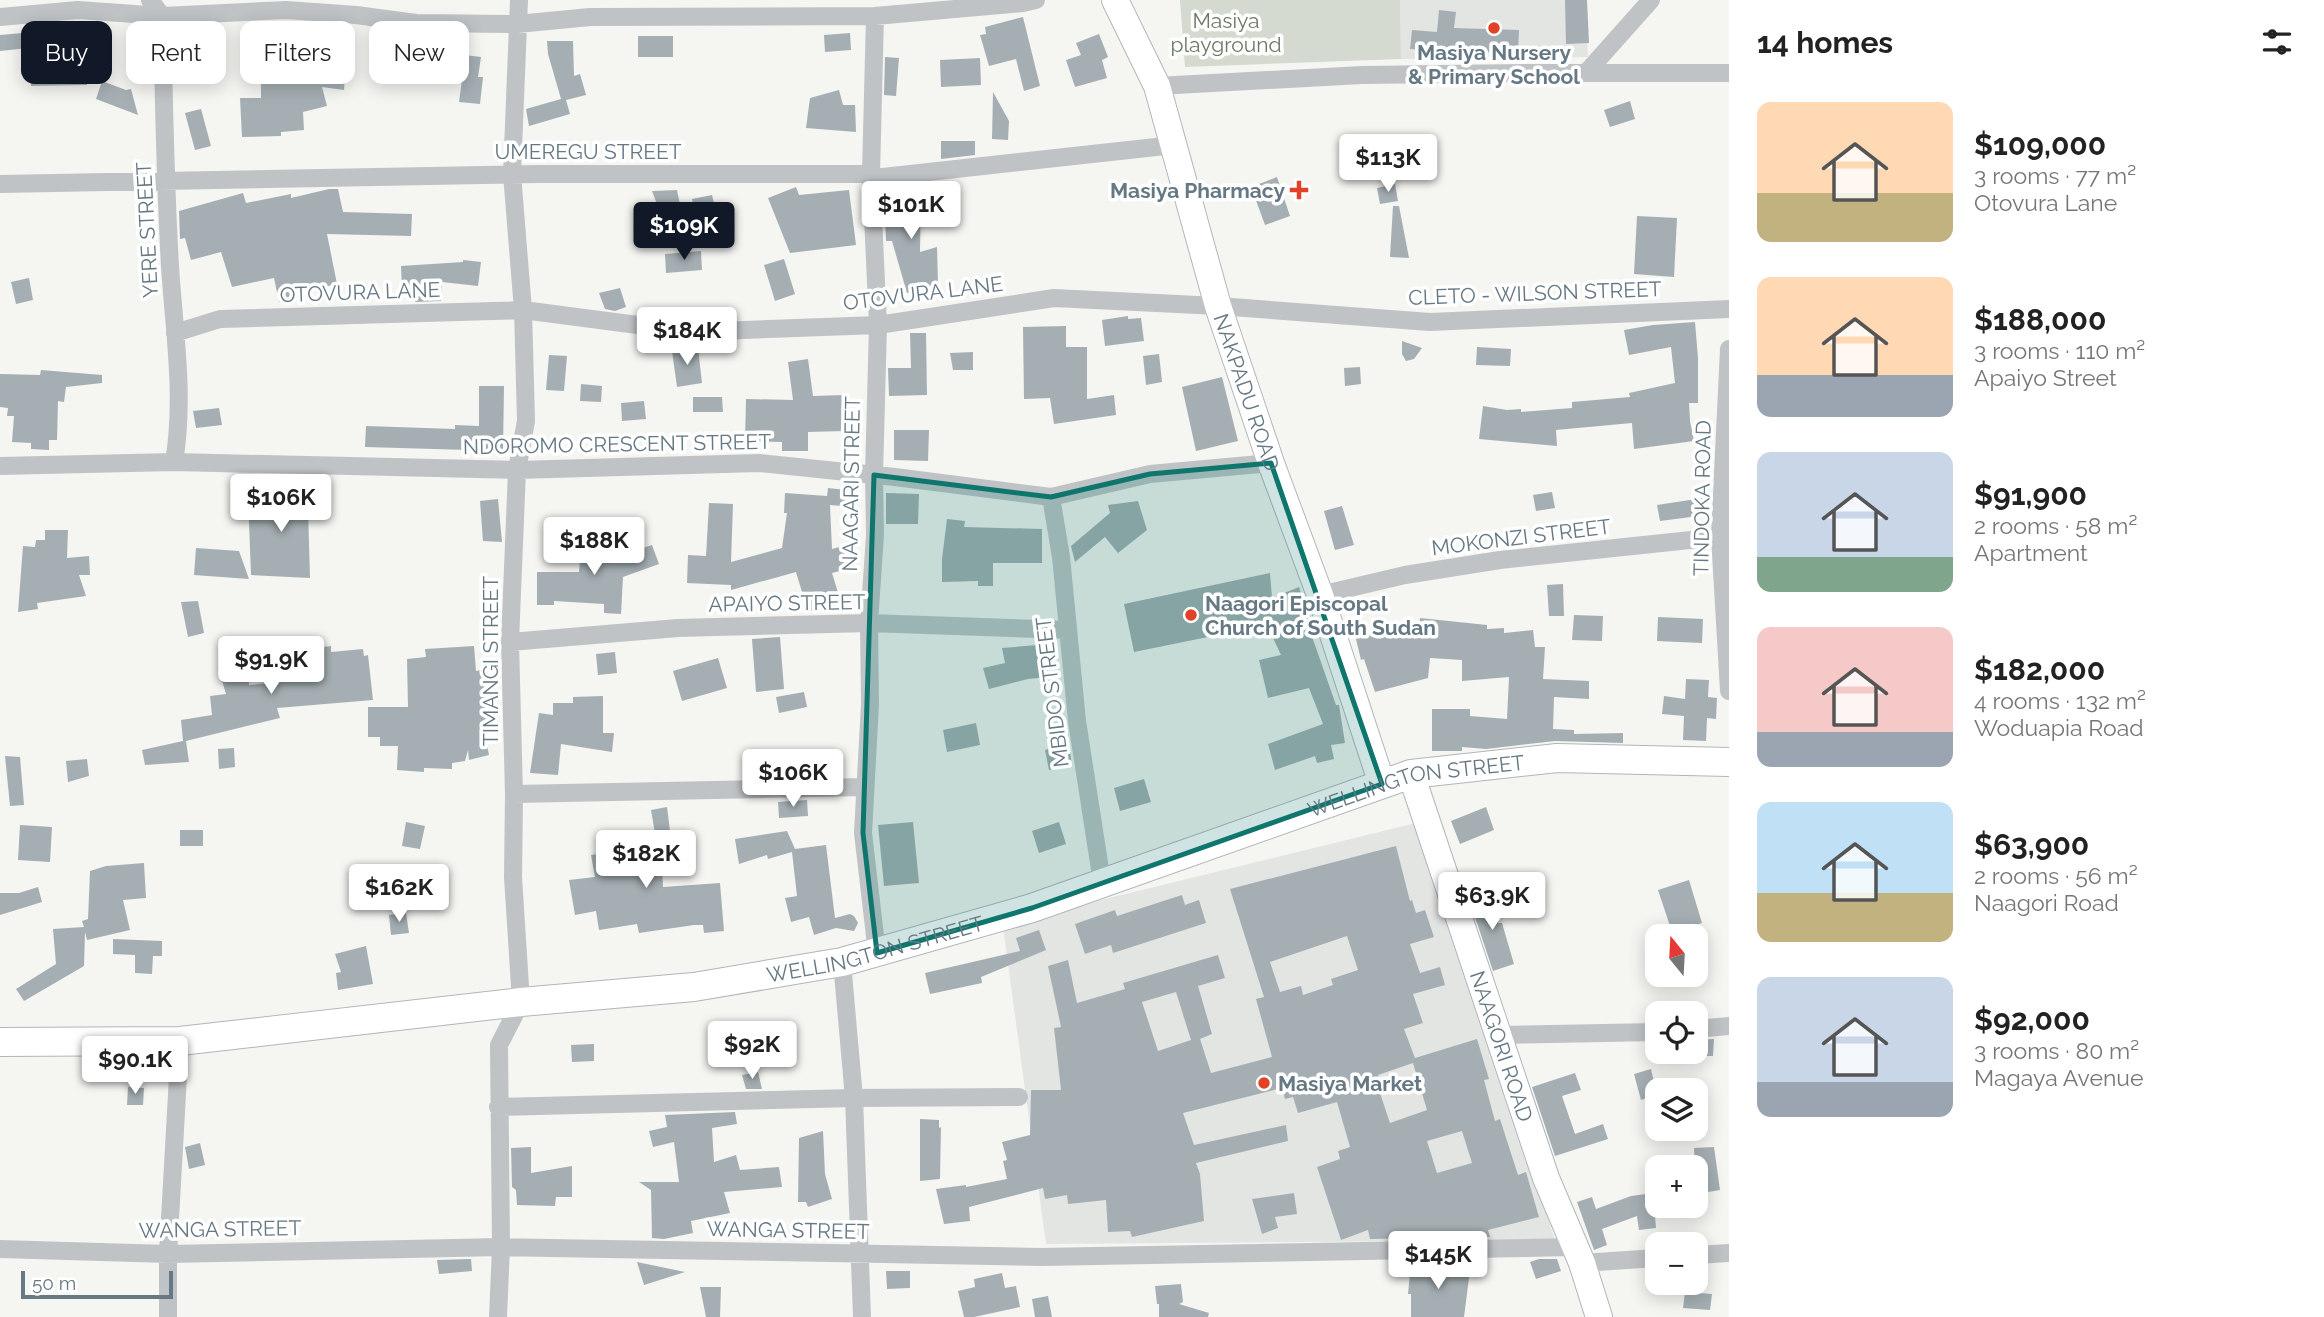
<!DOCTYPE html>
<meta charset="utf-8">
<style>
body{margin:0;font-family:Raleway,sans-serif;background:#f6f6f6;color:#222;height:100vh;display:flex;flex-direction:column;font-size:26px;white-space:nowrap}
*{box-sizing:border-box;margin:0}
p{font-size:23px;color:#767676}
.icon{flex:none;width:38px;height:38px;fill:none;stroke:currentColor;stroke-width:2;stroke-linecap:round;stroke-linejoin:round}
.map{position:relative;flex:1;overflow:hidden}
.drawer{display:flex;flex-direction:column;background:#fff;width:595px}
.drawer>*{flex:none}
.hud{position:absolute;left:21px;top:21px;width:665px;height:63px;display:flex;gap:14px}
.needle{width:46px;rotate:342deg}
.controls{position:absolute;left:1645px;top:924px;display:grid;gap:14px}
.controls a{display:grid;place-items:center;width:63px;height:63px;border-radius:14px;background:#fff;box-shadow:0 4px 18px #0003;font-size:35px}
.scale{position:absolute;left:21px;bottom:18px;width:152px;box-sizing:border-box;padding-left:7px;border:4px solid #657883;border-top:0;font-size:19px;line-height:24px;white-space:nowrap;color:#657883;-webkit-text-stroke:5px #fff;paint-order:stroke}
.price{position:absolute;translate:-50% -60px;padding:0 16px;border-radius:7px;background:#fff;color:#222;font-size:23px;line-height:46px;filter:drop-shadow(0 2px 4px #0008)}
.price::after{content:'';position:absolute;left:50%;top:42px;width:21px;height:16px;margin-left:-10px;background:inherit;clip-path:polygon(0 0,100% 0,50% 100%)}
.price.active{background:#111827;color:#fff}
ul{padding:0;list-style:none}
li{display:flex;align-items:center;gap:21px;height:175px;padding:0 28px}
li span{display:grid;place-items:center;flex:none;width:196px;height:140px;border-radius:14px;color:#555}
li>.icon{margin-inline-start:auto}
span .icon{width:84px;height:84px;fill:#fffc;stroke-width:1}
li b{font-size:30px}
h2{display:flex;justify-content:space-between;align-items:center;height:84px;padding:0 28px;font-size:30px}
.pill{padding:0 24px;border-radius:14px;background:#fff;box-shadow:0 4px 18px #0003;font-size:24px;line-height:63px}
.pill.active{background:#111827;color:#fff}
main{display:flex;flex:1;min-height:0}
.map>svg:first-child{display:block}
.built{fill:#e3e5e3}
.green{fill:#d5dad1}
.building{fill:#a5afb3;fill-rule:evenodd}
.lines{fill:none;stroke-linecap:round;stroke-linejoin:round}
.secondary-casing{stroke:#b1b7bb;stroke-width:28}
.primary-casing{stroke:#b0b6b9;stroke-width:30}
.street{stroke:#bfc3c6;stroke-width:18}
.secondary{stroke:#fff;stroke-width:26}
.primary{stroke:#fff;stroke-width:28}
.marked{fill:#0f766e;fill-opacity:0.2;stroke:#0f766e;stroke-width:5;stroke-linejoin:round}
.poi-dot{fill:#e14127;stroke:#fff;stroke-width:2.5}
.labels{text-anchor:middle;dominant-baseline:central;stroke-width:7;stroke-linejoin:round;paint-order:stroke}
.park-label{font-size:21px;fill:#6a7a63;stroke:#fff}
.poi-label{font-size:21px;font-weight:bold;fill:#657883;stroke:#fff;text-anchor:start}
.street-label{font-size:21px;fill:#657883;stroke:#fff}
</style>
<main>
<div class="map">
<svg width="1729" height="1317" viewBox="0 0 1729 1317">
<rect width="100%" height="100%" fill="#f5f5f2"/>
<!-- built -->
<path class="built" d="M1400 0H1585L1588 57 1401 59Z
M1420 822 1555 1240 1046 1244 1003 927 1101 900Z"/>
<!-- green -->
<path class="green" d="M1180 0H1400L1401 59 1185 67Z"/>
<!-- building -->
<path class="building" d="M1565 0H1587L1589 43 1566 44Z
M1439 10 1456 12 1454 28 1519 30 1518 53 1410 49 1412 30 1437 32Z
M1023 17 1040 86 1024 91 1016 59 989 66 980 35 986 34 985 27Z
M67 29 68 49 85 48 87 85 31 86 28 48 0 51V35Z
M850 33 851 50 825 52 824 35Z
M1099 34 1108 57 1102 60 1107 78 1075 87 1066 60 1081 55 1076 43Z
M638 36H673V57H638Z
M547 41H573L574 76 580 74 586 95 566 100 570 114 529 126 526 109 561 99 548 54Z
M431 51 481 57 478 77H483L480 104 459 102 463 72 428 68Z
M885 57 899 58 896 96 884 95Z
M980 58 981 85 941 87 940 60Z
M285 62 346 64 344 90 322 87 327 106 303 112 304 130 281 132V136L242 137 240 98H261V81L285 82Z
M102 81 126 90 131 89 138 115 96 99Z
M839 90 843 105H855L856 132 806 128 810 98Z
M993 92 1009 121 1008 140 992 139Z
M1630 101 1635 119 1610 127 1604 110Z
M201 109 211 146 195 150 185 113Z
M941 141H975V155L941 159Z
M1277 177 1290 216 1265 225 1251 187Z
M1395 184 1398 201 1380 204 1377 188Z
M796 187 799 195 849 190 856 245 790 253 768 198Z
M329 189H338L343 212 412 214 411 236 327 234 337 284 296 293 297 298 279 302 274 278 232 287 221 252 191 260 185 238 180 239 179 211 243 193 246 203 291 194V198Z
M677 190 681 209 670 213 669 235 652 191Z
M921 190 920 252 937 247 938 284 907 293 892 241H886L885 215 891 216 889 192Z
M712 195 721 233 700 237 692 199Z
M1393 206H1399L1409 258 1390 257Z
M1637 216 1677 218 1674 277 1634 274Z
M701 251 702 270 666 273 665 254Z
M784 259 795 294 775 301 764 265Z
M463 260 481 262 478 286 442 282 441 301 415 302 416 287 402 288 401 266 463 262Z
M29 278 33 300 16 304 11 282Z
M620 288 626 307 615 311 605 309 599 293Z
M1128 316V319L1141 318 1144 341 1105 346 1102 320Z
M1695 322 1698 358V403H1689L1690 421 1694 441 1634 449 1632 423 1556 430 1557 446 1479 439 1483 406 1507 410 1521 409V412L1572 408V402L1630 397 1629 393 1675 383 1671 347 1629 355 1624 330 1653 325Z
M1066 326V347H1087V399L1114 395 1116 415 1054 424 1050 398 1024 399 1023 327Z
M910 333H926L927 395 889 396 888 368H911Z
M1402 341 1422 348 1414 359 1406 361 1402 354Z
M1477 347 1511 349 1510 366 1476 365Z
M698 348 702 383 677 387 672 351Z
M973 352V370H953L950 353Z
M1159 354 1162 382 1146 385 1143 356Z
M549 355 567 356 564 391 546 390Z
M808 359 813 396 844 395V431L808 432V451H782V442L745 441 746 399 793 400 788 362Z
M1360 367 1361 384 1345 386 1344 368Z
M41 370 102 375V383L66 387 64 402 58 401 57 440H49V450L31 449V443L12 442 14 416H7L8 408 0 407V374L40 375Z
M1222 377 1238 441 1196 451 1182 387Z
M581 384 602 386 601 402 580 401Z
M479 386H504L503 451 365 447 366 426 455 429V425L479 426Z
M693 397H722L723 412H693Z
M644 401 646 419 622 421 621 403Z
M219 408 222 425 196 428 193 411Z
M894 430H929L928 461 894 460Z
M284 488H313L314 507 308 508 310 578 251 575 248 496 284 495Z
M828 488 855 491 854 507 830 505 832 549 847 545 852 568 832 573 841 602 808 612 796 572 731 590V585L687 583 688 555 706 556 709 503 733 504 731 562 782 548 787 513H784L785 493 827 496Z
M1552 492 1555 508 1536 511 1533 495Z
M886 493 919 494 918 524H886Z
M1703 498 1706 515 1660 521 1657 505Z
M498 499 502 542 483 541 480 501Z
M1138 501 1147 530 1118 553 1105 537 1075 562 1071 546 1110 513 1108 505Z
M1342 506 1354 545 1335 550 1324 511Z
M947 519 965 521 964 527 1042 529V563H993V586H978V581L942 582V559Z
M45 530H68L67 558 89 556 90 575H79L86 596 37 603 38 609 18 612 23 546 35 547 36 540H45Z
M597 531 605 561 652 545 659 564 623 577 621 614 604 613V604L554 601V605H537V572H579L581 547 578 536Z
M196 548 239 551 249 579 194 575Z
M1270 573 1272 598 1299 587 1312 628H1309L1336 705H1339L1345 743 1331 745 1334 759 1317 763 1315 756 1275 770 1268 744 1323 724 1309 688 1268 698 1259 660 1281 655 1267 625 1134 652 1124 604Z
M1563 584 1564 616H1549L1547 585Z
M198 601 204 633 188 637 181 602Z
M1574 615 1603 616 1602 641 1572 640Z
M1658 617 1703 619 1702 643 1657 641Z
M1420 618 1487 625V629L1504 628V633L1533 630 1535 647H1545L1543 679 1589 681V699L1554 697 1553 729 1574 730V734L1623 733V743L1555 741 1486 749 1462 747V751H1432V709H1470V716L1507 719 1509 677 1462 681V660L1430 658 1428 678 1375 692 1364 659 1361 660 1355 635 1419 628Z
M780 637 784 689 756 692 752 639Z
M246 644 249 685 306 680 303 650 331 646V652L363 649 364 656 368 655 373 700 277 708 280 718 186 741 189 762 145 765 142 750 183 741 181 720 212 715 210 696 226 694 218 667 224 666 222 646Z
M1049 644 1051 669H1048V677L1028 679 989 689 983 668 1005 663 1002 648Z
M474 646 476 671 481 670 485 690 487 723H482L489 755 469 760 468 750 465 761 452 763V769L424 768V772L397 770 398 746H380V737H368V707H408L407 659 426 657 425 649Z
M615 652 617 673 598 675 596 654Z
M718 658 727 688 682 701 673 671Z
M1686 679 1709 680 1708 697 1717 698 1716 719 1707 718 1706 741 1683 740 1684 716 1662 714 1664 696 1685 699Z
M804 692 807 707 779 713 776 697Z
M603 696V733H614L612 752 561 744 558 775 530 773 539 713 553 715V703H573V697Z
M976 723 980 745 947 752 943 730Z
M1066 744 1069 745 1072 765 1049 770 1045 750Z
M234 748 235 767 219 769 218 749Z
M5 756 20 757 24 805 10 806Z
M87 759 89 776 68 782 66 761Z
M1144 779 1151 802 1120 811 1114 788Z
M807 800 808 816 779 818 778 802Z
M667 807 674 863 662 865 663 887 720 883 724 931 704 933 703 925H694L639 933 637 924 599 930 596 911 575 915 569 880 595 877 591 855 657 845 651 810Z
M1486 807 1494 830 1460 844 1451 821Z
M406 822 425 826 420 849 402 846Z
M913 822 919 883 884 886 878 825Z
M1059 822 1066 844 1039 853 1032 831Z
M20 825 52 827 50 862 18 860Z
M180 830H203V846H180Z
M787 831 795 849 826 845 835 918 850 914 854 916 858 923 854 931 836 928 814 935 809 917 791 922 785 898 797 896 792 852 768 859 767 855 739 864 735 839Z
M1396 846 1410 901 1412 900 1416 913 1425 910 1434 937 1410 944 1420 973 1440 967 1445 985 1413 994 1423 1023 1404 1029 1415 1058 1477 1039 1489 1079 1484 1080 1495 1121 1500 1119 1518 1175 1526 1172 1539 1217 1488 1230 1490 1237 1370 1239 1368 1230 1341 1240 1317 1167 1340 1159 1338 1151 1350 1147 1337 1102 1298 1113 1293 1097 1285 1099 1282 1088 1183 1113 1194 1145 1286 1125 1288 1141 1196 1163 1200 1174 1204 1221 1132 1237 1130 1231 1108 1232 1106 1200 1068 1204 1067 1195 1045 1199 1043 1188 969 1207 970 1221 944 1224 936 1189 966 1185V1187L1007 1179 1003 1161 1007 1160 1002 1142 1030 1135 1031 1090H1061L1054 1028 1061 1027 1048 966 1068 960 1077 1003 1125 989 1123 983 1218 955 1225 978 1198 986 1212 1034 1200 1039 1211 1073 1272 1057 1256 999 1264 997 1230 889ZM1347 936 1358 970 1331 979 1333 985 1303 995 1301 986 1280 992 1270 962ZM1176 992 1191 1040 1158 1051 1142 1002ZM1413 1063 1427 1110 1390 1123 1379 1090 1382 1089 1378 1075ZM1462 1131 1472 1163 1437 1173 1427 1141Z
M144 863 146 898 123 900 130 930 87 940 85 932 84 966 24 1001 16 989 56 964 53 929 84 927 82 921 88 919 90 871 106 866Z
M1689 880 1702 923 1672 932 1658 890Z
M38 887 42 902 0 915V893H19Z
M1489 892 1498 923H1502L1514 964 1493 971 1469 899Z
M1182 895 1185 905 1199 900 1206 923 1113 953 1111 945 1085 954 1075 924 1115 910 1117 916Z
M406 913 409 933 391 935 389 915Z
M1039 930 1046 950 981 977 982 983 930 994 925 973 1020 951 1016 938Z
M113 939 162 941V956H153L152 974 135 973V955L113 954Z
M366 946 373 984 338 990 336 973 341 972 335 954Z
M1714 1039 1713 1056H1696V1040Z
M594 1044V1061L572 1062 571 1045Z
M1651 1069 1657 1095 1641 1100 1634 1074Z
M758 1072 762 1089H746L742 1075Z
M1575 1073 1581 1090 1562 1096 1575 1134 1603 1124 1608 1139 1555 1156 1532 1087Z
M128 1087 144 1088 143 1105H127Z
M735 1112 737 1124 712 1128 714 1162 736 1155 740 1170 779 1167 782 1187 724 1192 730 1213 691 1221 693 1233 664 1239 652 1238 651 1190 639 1182H679L674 1142 653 1147 649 1131 667 1127 665 1115Z
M920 1119 939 1120V1128L941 1127 940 1179 920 1181Z
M823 1131 825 1174 832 1199 808 1207 806 1202H798L799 1138Z
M200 1143 205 1165 189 1169 185 1147Z
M531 1147V1173L572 1166V1197H556L555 1206 517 1205 516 1190 512 1187 511 1148Z
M1714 1147 1720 1190 1696 1194 1694 1148Z
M1294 1193 1297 1214 1275 1217 1278 1228 1262 1234 1252 1199Z
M1653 1193 1656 1228 1639 1230 1637 1216 1602 1229 1607 1245 1594 1250 1577 1202 1592 1197 1596 1209 1631 1196Z
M471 1259 472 1271 439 1274 437 1260Z
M1539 1259H1557L1561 1271 1536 1279 1530 1262Z
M637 1262 685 1272 644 1285Z
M1411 1264 1470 1270 1464 1317H1411V1294H1408Z
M886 1271H910V1288L887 1289Z
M1002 1273 1005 1288 1016 1286 1020 1307 974 1317H964L958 1291 975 1287 974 1279Z
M1181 1284 1183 1302 1179 1304 1209 1313 1208 1317H1159V1304H1157L1155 1286Z
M700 1287H721L720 1317H706Z
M1685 1292 1712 1294 1710 1310 1683 1308Z
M1048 1296 1052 1317H1035L1032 1299Z"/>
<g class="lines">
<defs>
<g id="secondary">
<path id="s1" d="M1115 0 1157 86 1218 306 1271 463 1320 595 1382 784"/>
<path id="s2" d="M1411 774 1546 1178 1582 1263 1599 1317"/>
</g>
<g id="primary">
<path id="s3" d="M0 1042 180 1041 521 1002 694 987 842 962 1032 908 1411 774 1557 758 1729 762"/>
</g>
</defs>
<!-- secondary casing -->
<use href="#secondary" class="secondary-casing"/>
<!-- primary casing -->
<use href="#primary" class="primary-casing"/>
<!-- street -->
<path class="street" d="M150 0 162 16C164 99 165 182 170 266 174 330 185 397 174 462
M875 16 871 174 878 325 874 475 875 535 869 623 870 704 863 833 877 953
M0 17 78 10 162 16 286 10 356 15 416 23 517 24 590 17 875 16 1023 3 1036 0
M1586 73 1651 0
M1157 86 1362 75 1533 73H1729
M0 184 538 174H871L883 177 1174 145
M175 333 220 319 523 310 691 332 878 325 1054 298 1218 306 1430 322 1729 309
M1729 349 1720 536 1729 691
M0 466 174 462 517 470 759 463 895 477 1051 497 1150 474 1271 463
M1051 497 1061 557 1077 721 1102 882
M1320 595 1405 575 1500 560 1729 536
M510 642 678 628 869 623 1067 630
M514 794 865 787
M842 962 854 1098 862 1317
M1696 1029 1729 1026
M1498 1035 1657 1032
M498 1107 854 1098 1019 1097
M0 1249 168 1254 501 1247 1041 1257 1575 1247
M1696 1255 1729 1253
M1582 1263 1657 1258
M168 1317V1254L180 1041
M498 1317 501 1247 499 1045 521 1002 513 877 514 794 510 642 517 470 526 421 523 310 512 174 519 0"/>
<!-- secondary -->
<use href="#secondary" class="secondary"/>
<!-- primary -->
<use href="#primary" class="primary"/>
</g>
<!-- marked area -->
<path class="marked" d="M1271 463 1382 784 1032 908 877 953 863 833 874 475 1051 497 1150 474Z"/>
<!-- markers -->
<g class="poi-dot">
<circle cx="1494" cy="28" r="7"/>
<path d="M1295.5 179.5h7v7h7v7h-7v7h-7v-7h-7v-7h7z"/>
<circle cx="1191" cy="615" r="7"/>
<circle cx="1264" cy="1083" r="7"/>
</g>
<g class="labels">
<!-- park labels -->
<g class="park-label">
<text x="1226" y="20">Masiya<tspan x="1226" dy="24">playground</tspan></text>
</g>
<!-- poi labels -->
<g class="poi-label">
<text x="1494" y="52" text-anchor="middle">Masiya Nursery<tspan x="1494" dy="24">&amp; Primary School</tspan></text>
<text x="1285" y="190" text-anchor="end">Masiya Pharmacy</text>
<text x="1205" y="603">Naagori Episcopal<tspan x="1205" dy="24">Church of South Sudan</tspan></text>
<text x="1278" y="1083">Masiya Market</text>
</g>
<!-- street labels -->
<g class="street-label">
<text x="588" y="151">UMEREGU STREET</text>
<text transform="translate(147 230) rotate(-93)">YERE STREET</text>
<text transform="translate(360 292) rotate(-2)">OTOVURA LANE</text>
<text transform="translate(923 293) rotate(-7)">OTOVURA LANE</text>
<text transform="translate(1535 293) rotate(-2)">CLETO - WILSON STREET</text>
<text stroke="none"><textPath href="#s1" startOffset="415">NAKPADU ROAD</textPath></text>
<text transform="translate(617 444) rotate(-1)">NDOROMO CRESCENT STREET</text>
<text transform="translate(851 484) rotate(-89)">NAAGARI STREET</text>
<text transform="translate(1702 498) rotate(-89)">TINDOKA ROAD</text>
<text transform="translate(1521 537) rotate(-7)">MOKONZI STREET</text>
<text transform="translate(787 603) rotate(-1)">APAIYO STREET</text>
<text transform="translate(490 661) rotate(-90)">TIMANGI STREET</text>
<text transform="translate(1052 692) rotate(-97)">MBIDO STREET</text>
<text stroke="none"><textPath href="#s3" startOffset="1449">WELLINGTON STREET</textPath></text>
<text stroke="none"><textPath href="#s3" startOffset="882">WELLINGTON STREET</textPath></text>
<text stroke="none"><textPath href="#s2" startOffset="287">NAAGORI ROAD</textPath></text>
<text transform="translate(220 1229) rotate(-1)">WANGA STREET</text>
<text transform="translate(788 1230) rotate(1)">WANGA STREET</text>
</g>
</g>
</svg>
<div class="controls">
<a><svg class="needle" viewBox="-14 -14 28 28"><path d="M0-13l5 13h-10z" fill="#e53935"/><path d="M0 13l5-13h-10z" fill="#767676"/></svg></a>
<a><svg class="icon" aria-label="locate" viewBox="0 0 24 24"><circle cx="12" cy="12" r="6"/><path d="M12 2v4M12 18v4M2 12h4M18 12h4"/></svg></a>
<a><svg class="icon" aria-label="layers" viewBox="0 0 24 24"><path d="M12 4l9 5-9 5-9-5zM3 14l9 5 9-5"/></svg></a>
<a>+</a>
<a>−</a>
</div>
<div class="scale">50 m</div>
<b class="price" style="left:1388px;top:194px">$113K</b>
<b class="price" style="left:911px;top:241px">$101K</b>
<b class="price active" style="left:684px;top:262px">$109K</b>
<b class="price" style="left:687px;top:367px">$184K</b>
<b class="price" style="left:281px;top:534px">$106K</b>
<b class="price" style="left:594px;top:577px">$188K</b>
<b class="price" style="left:271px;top:696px">$91.9K</b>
<b class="price" style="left:793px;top:809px">$106K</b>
<b class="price" style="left:646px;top:890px">$182K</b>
<b class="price" style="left:399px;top:924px">$162K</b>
<b class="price" style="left:1492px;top:932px">$63.9K</b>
<b class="price" style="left:752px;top:1081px">$92K</b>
<b class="price" style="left:135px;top:1096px">$90.1K</b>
<b class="price" style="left:1438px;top:1291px">$145K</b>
<div class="hud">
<a class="pill active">Buy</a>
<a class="pill">Rent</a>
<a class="pill">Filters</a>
<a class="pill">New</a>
</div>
</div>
<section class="drawer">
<h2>14 homes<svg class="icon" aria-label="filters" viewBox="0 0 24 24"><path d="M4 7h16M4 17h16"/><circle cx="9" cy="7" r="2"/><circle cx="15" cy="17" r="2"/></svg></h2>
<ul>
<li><span style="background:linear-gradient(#ffd9b3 65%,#c2b280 0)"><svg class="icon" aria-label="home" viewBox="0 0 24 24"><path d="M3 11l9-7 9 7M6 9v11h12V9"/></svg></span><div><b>$109,000</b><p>3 rooms · 77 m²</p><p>Otovura Lane</p></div></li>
<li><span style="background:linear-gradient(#ffd9b3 70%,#9aa5b1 0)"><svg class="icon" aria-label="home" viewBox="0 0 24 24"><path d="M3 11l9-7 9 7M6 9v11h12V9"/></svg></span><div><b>$188,000</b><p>3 rooms · 110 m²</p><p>Apaiyo Street</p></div></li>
<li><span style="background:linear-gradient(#c9d6e8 75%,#7fa58c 0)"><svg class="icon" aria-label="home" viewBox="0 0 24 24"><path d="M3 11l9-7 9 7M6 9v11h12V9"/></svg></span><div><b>$91,900</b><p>2 rooms · 58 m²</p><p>Apartment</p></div></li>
<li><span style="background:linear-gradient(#f6c9c9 75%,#9aa5b1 0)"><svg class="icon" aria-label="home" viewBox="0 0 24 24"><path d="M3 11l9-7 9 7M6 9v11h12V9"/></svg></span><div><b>$182,000</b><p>4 rooms · 132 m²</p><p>Woduapia Road</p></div></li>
<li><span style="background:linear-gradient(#bfe0f5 65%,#c2b280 0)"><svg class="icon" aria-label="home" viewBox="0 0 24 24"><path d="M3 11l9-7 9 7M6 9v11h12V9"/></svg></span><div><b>$63,900</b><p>2 rooms · 56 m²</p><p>Naagori Road</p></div></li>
<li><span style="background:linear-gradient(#c9d6e8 75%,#9aa5b1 0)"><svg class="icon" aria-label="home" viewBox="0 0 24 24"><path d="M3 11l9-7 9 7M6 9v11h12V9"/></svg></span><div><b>$92,000</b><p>3 rooms · 80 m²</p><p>Magaya Avenue</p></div></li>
</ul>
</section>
</main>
